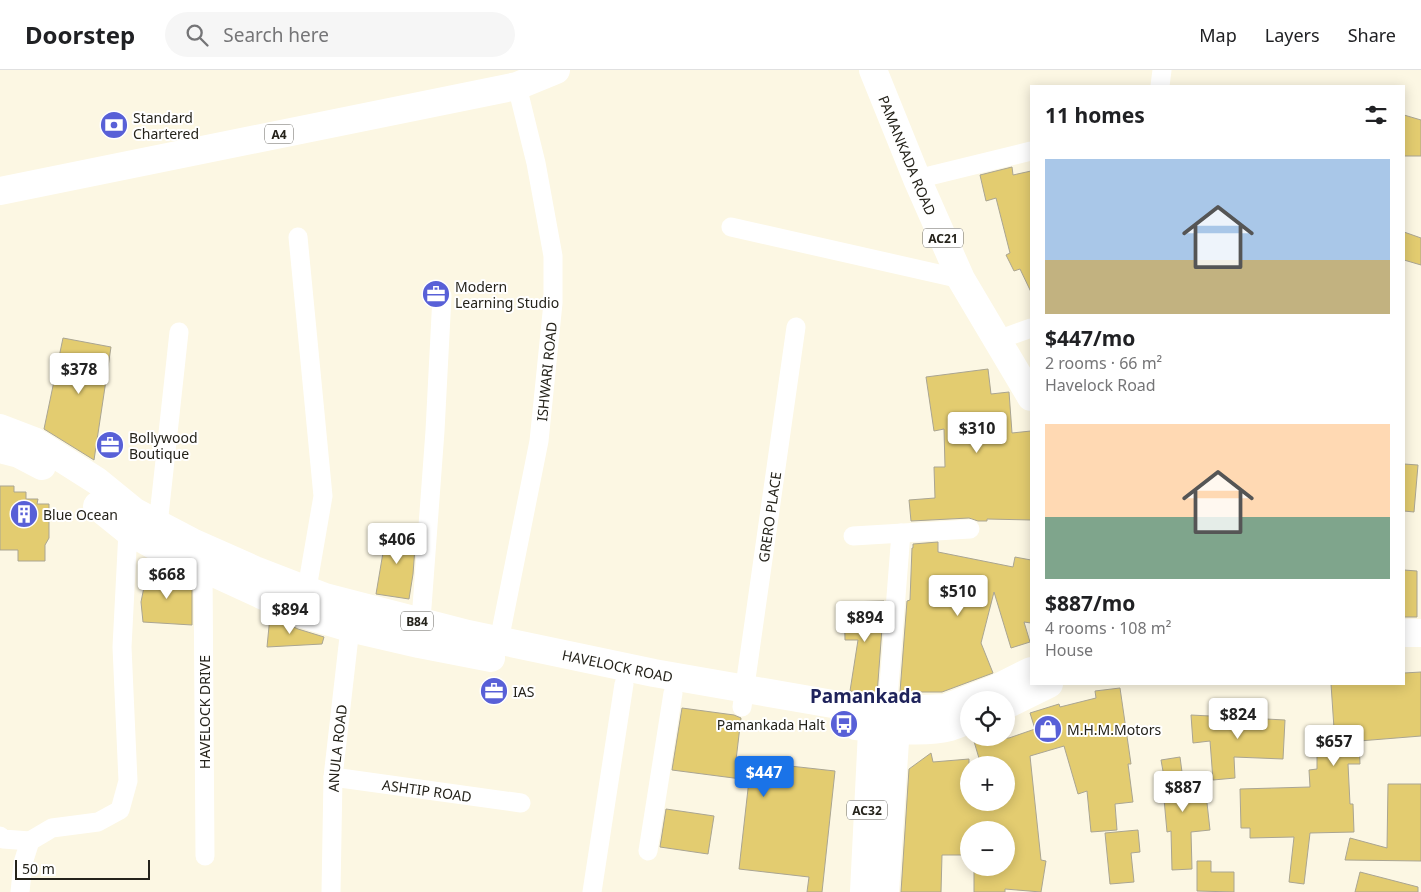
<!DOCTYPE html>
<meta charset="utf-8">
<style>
body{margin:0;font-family:"Noto Sans",sans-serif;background:#f6f6f6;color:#202124;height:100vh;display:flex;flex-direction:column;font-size:19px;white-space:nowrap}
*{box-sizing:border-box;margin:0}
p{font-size:16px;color:#757577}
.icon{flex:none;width:28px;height:28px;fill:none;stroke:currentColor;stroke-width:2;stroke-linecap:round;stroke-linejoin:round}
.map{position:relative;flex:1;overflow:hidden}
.sheet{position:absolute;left:1030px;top:15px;width:375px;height:600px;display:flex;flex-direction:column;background:#fff;border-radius:0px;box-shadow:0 2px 12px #0003}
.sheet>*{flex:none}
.buttons{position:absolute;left:960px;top:621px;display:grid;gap:10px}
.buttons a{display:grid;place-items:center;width:55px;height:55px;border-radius:50%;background:#fff;box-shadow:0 2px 12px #0003;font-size:25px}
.scale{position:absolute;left:15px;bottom:12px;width:135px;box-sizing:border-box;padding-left:5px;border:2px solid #25231b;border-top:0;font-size:14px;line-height:18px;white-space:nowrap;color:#25231b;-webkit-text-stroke:4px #fff;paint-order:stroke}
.price{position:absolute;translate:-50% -42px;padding:0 11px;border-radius:5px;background:#fff;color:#222;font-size:16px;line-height:32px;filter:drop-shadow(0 1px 2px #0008)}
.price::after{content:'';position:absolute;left:50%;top:30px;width:15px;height:11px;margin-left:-8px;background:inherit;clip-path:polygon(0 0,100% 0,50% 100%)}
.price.on{background:#1a73e8;color:#fff}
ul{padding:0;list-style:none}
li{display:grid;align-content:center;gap:10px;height:265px;padding:0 15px}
li span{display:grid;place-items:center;height:155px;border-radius:0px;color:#555}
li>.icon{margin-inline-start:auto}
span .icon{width:90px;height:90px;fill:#fffc;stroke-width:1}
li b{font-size:21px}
h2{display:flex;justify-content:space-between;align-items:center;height:60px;padding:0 15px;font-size:21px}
header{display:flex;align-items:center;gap:30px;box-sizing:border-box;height:70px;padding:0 25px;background:#fff;border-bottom:1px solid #e0e0e0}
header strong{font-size:24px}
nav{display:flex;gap:28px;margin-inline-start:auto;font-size:18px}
.search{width:350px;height:45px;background:#f6f6f6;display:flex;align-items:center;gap:12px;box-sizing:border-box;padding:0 18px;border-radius:28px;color:#757577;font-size:19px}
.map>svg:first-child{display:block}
.building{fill:#e3cc70;stroke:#aaa592}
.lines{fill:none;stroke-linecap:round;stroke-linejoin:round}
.minor{stroke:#fff;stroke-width:19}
.primary{stroke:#fff;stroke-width:28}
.trunk{stroke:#fff;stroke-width:28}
.labels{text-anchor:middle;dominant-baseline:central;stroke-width:4;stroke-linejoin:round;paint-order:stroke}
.shield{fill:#fff;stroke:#66655f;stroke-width:1}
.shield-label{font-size:12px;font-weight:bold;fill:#25231b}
.poi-label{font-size:14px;fill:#25231b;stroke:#fff;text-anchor:start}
.street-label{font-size:14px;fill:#25231b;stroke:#fff}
.district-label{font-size:19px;font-weight:bold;fill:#1f235b;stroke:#fff}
</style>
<header>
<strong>Doorstep</strong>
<div class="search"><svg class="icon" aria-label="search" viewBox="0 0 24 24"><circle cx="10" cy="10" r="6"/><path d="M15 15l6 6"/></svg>Search here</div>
<nav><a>Map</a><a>Layers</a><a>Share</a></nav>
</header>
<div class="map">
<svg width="1421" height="822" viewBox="0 0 1421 822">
<rect width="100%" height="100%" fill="#fcf7e3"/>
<!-- building -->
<path class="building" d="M1404 45 1421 50V86H1404Z
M1012 97 1013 105 1031 101V222L1020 199 1014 201 1006 185 1010 183 996 128 986 131 980 105Z
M1404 162 1421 168V195L1404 190Z
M63 268 111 277 94 390 44 359Z
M988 299 991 324 1009 322 1012 363 1031 361V450L987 449V451H978L969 448 911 451 909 430 935 428 934 397H945L944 359 934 361 926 307Z
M1404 394 1418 395 1414 442 1404 441Z
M0 416H14V422H26V429H38L37 434H49V468L45 475V491H18V480H0Z
M387 459 416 464 413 504 409 529 376 524Z
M938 472V482L1013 497 1015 487 1031 490V553L1024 552 1030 572 1011 578 994 522 981 573 993 603 942 622H900L907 531 910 530 912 478H913V474Z
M1404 500 1417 501V547H1404Z
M159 503 188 509 192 519V555L143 552 141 532 145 512Z
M884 531 877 625 850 621 858 570H845L844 532Z
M270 546 298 559 324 567 322 574 267 577Z
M1421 602V666L1359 671 1360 694H1348L1350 734H1353L1354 762 1310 763 1304 814 1289 812 1294 767 1250 768V758H1241L1240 719 1310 717 1309 700 1317 699V674L1335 673 1331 614H1404V603Z
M1120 618 1131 694H1128L1133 732 1115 734 1117 760 1091 762 1087 721 1078 724 1064 676 1030 686 1041 790 1046 791 1041 822 1005 819V822H974V798H1006V760H969V785H942L941 822H901L909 699 931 683 933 692 969 689V732H1006V695H981L973 668H1009L1035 659 1030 643 1059 634 1060 637 1096 628 1095 621Z
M682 638 734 645 741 648 736 690 835 701 822 822H807L809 807 739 799 749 710 672 700Z
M1191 645 1285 650 1283 689 1234 687 1235 708 1213 710 1210 671 1193 673Z
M1180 687 1184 717 1205 715 1210 760 1191 762 1192 799 1172 800 1171 761 1167 762 1163 718H1166L1161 690Z
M1388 714H1421V791L1345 790 1350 768 1387 778Z
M666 739 714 746 708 784 660 777Z
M1138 760 1140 782 1131 783 1134 812 1110 814 1105 763Z
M1197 791H1211V802H1234V822L1197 821Z
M1360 802 1418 817V822H1355Z"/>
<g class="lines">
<!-- minor -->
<g class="minor">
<path d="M1160 16 1162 0"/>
<path d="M917 109 1031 81"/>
<path d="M731 157 961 209"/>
<path d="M298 167 323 426 305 530"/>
<path d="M998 270 1031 258"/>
<path d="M157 464 179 262"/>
<path d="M853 466 970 459"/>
<path d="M420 564 435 361 442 226"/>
<path id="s1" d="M497 581 539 371 553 233V186L536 93 517 16"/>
<path id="s2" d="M742 637 796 257"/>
<path d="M887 641 901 463"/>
<path id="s3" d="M333 707 521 733"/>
<path d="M0 766 3 769 30 771"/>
<path d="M648 781 673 623"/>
<path d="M205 786 203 498 205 490"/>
<path d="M20 822 23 793 30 771 52 758 98 752 120 740 128 711 122 577 128 461 131 452"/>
<path id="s4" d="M331 822 333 707 350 558 354 547"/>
<path d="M592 822 624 614"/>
</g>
<!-- primary -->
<g class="primary">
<path id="s5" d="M873 0 917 109 961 209 1031 327"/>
<path id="s6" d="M0 358 34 371 97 411 135 442 192 472 255 500 325 527 468 564 654 603 873 641 945 638 997 618 1031 601"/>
<path d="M0 379 19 384 42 396"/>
<path d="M97 436 128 461 155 476 303 544 350 558 419 574 491 588"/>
<path d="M1404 563H1421"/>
<path d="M1008 634 1049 614"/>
<path d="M856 656C881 659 925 664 950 657 957 655 963 652 969 650"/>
<path d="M864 822 873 641"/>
<path d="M885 822 897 641"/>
</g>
<!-- trunk -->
<path class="trunk" d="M0 121 517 16 556 0"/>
</g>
<!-- icons -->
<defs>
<symbol id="bank-disc" viewBox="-11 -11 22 22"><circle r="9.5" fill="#5860d7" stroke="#fff"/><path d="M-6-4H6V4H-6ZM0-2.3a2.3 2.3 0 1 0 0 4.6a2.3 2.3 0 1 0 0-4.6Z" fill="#fff"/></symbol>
<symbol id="office-disc" viewBox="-11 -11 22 22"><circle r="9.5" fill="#5860d7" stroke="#fff"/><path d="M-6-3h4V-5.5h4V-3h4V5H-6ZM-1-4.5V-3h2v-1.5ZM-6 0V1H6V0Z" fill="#fff"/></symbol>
<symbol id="building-disc" viewBox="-11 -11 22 22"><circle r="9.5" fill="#5860d7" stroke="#fff"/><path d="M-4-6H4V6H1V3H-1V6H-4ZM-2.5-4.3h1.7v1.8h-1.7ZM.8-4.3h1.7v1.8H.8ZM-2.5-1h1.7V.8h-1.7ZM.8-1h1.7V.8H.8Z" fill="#fff"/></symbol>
<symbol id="bus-disc" viewBox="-11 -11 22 22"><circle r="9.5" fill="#5860d7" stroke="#fff"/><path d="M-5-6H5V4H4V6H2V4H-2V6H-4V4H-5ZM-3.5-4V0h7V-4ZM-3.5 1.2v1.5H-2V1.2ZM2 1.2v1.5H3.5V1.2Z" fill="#fff"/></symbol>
<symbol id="shop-disc" viewBox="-11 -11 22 22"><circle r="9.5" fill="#5860d7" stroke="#fff"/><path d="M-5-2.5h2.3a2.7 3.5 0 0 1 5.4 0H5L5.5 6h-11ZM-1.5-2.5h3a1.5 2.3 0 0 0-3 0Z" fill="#fff"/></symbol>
</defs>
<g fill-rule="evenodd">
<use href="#bank-disc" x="98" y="39" width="32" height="32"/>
<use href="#office-disc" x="420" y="208" width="32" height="32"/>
<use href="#office-disc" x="94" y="359" width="32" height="32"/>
<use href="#building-disc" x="8" y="428" width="32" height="32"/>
<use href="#office-disc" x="478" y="605" width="32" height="32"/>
<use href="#bus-disc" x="828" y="638" width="32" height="32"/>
<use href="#shop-disc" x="1032" y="643" width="32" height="32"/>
</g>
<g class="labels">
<!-- shield labels -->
<g class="shield">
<rect x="265" y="54.5" width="28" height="19" rx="4"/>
<rect x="923" y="158.5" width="40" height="19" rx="4"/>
<rect x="401" y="541.5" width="32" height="19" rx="4"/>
<rect x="847" y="730.5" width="40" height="19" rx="4"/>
</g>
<g class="shield-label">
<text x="279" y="64">A4</text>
<text x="943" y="168">AC21</text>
<text x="417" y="551">B84</text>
<text x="867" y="740">AC32</text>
</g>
<!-- poi labels -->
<g class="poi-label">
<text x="133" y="47">Standard<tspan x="133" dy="16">Chartered</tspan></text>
<text x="455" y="216">Modern<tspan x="455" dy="16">Learning Studio</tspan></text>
<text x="129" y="367">Bollywood<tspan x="129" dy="16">Boutique</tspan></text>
<text x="43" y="444">Blue Ocean</text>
<text x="513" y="621">IAS</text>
<text x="825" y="654" text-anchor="end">Pamankada Halt</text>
<text x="1067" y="659">M.H.M.Motors</text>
</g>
<!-- street labels -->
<g class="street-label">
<text stroke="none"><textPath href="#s5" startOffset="92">PAMANKADA ROAD</textPath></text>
<text stroke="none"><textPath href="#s1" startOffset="284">ISHWARI ROAD</textPath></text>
<text stroke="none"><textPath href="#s2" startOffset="192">GRERO PLACE</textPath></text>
<text stroke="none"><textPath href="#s6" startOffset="669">HAVELOCK ROAD</textPath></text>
<text transform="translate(204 642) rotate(-90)">HAVELOCK DRIVE</text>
<text stroke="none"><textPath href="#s4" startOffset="144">ANULA ROAD</textPath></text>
<text stroke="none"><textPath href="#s3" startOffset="95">ASHTIP ROAD</textPath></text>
</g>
<!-- district labels -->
<g class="district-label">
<text x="866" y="626">Pamankada</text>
</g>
</g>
</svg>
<div class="buttons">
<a><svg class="icon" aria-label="locate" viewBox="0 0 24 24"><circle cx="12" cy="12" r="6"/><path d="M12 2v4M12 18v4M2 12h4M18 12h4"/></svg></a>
<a>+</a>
<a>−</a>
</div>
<div class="scale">50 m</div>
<b class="price" style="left:79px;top:325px">$378</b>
<b class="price" style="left:977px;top:384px">$310</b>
<b class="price" style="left:397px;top:495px">$406</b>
<b class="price" style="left:167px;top:530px">$668</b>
<b class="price" style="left:958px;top:547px">$510</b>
<b class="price" style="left:290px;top:565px">$894</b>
<b class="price" style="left:865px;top:573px">$894</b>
<b class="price" style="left:1238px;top:670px">$824</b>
<b class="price" style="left:1334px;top:697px">$657</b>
<b class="price on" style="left:764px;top:728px">$447</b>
<b class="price" style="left:1183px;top:743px">$887</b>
<section class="sheet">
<h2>11 homes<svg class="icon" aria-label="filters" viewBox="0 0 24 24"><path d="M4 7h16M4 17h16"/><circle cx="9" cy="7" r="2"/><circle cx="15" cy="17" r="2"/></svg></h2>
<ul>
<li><span style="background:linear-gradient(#a9c7e8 65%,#c2b280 0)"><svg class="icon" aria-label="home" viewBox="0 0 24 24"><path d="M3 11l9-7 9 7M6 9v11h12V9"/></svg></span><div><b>$447/mo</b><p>2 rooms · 66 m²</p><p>Havelock Road</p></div></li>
<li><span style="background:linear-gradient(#ffd9b3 60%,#7fa58c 0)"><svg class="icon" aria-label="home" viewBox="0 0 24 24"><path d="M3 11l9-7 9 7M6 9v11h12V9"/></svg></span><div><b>$887/mo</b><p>4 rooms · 108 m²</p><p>House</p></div></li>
</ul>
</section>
</div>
